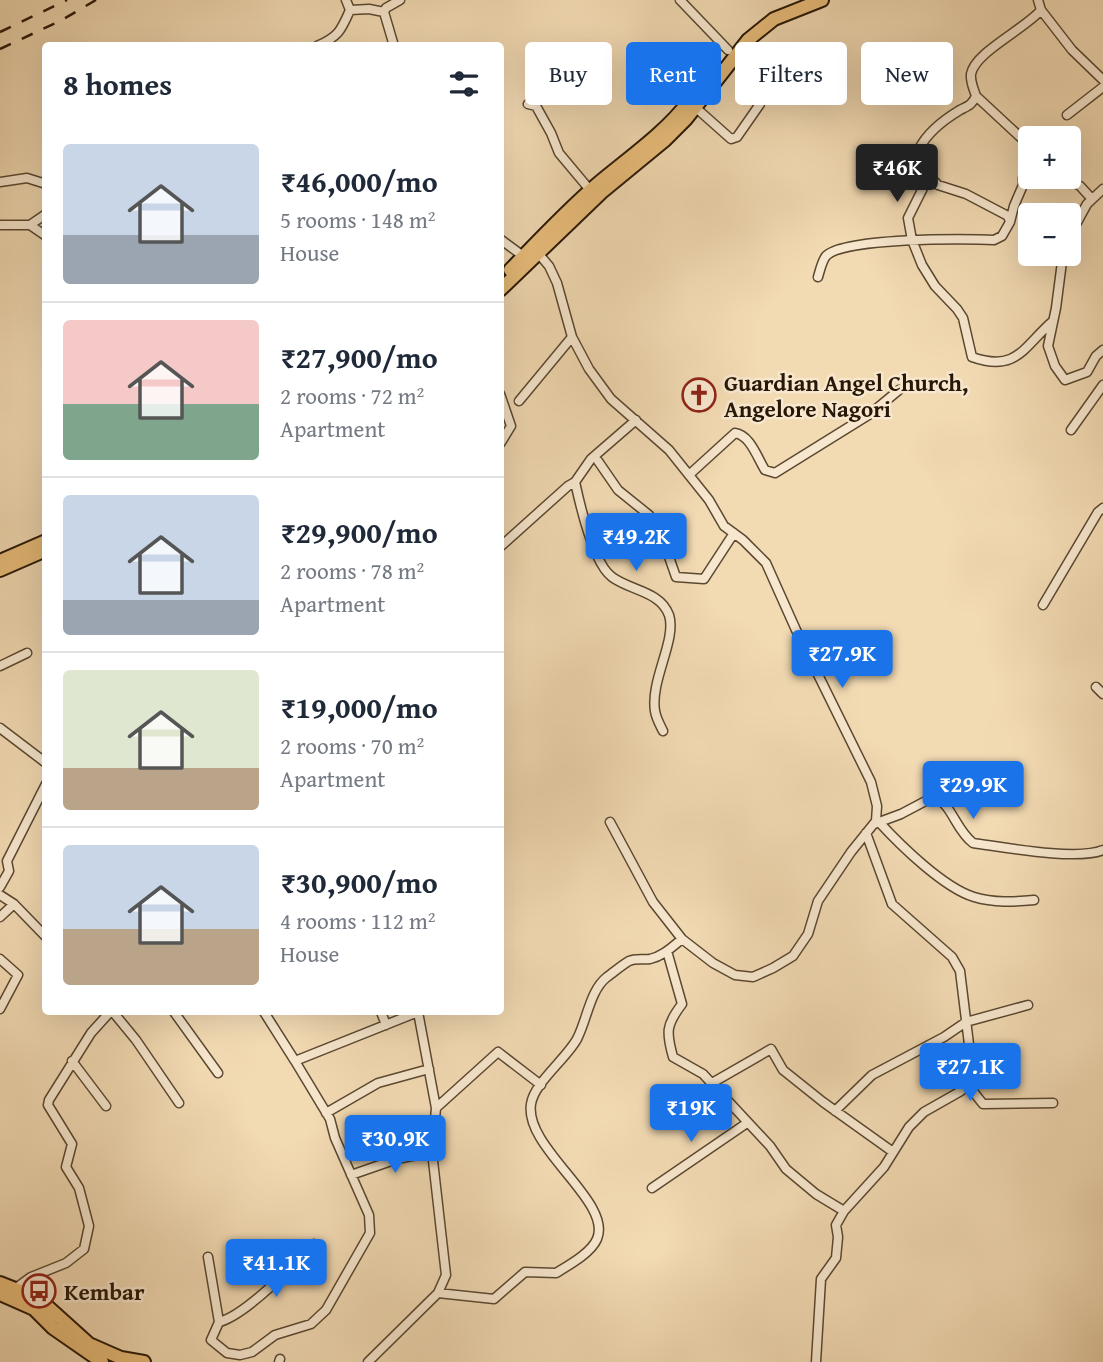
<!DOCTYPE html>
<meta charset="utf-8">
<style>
body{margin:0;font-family:"Gentium Book Plus",serif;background:#f2f2f3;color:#1f2937;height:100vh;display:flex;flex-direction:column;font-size:26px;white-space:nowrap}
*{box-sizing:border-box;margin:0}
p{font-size:23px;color:#747a83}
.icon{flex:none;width:38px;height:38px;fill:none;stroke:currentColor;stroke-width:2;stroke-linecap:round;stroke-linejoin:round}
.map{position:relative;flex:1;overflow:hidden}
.panel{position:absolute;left:42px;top:42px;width:462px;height:973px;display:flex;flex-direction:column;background:#fff;border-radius:7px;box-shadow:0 7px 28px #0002}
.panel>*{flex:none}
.banner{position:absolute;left:525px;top:42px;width:472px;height:63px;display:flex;gap:14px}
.buttons{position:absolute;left:1018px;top:126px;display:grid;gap:14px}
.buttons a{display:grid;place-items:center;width:63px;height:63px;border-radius:7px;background:#fff;box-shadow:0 7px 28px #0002;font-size:35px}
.price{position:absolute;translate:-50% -60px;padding:0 16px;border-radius:7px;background:#1a73e8;color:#fff;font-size:23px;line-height:46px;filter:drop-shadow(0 2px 4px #0008)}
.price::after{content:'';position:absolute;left:50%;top:42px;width:21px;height:16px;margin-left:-10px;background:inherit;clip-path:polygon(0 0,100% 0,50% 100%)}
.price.current{background:#222;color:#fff}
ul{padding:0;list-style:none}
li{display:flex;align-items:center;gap:21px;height:175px;padding:0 21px}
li+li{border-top:2px solid #e0e1e3}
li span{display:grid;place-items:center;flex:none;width:196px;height:140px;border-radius:7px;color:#555}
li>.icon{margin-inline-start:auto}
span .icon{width:84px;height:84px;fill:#fffc;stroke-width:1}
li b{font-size:30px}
h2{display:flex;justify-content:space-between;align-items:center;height:84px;padding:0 21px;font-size:30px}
.chip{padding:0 24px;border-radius:7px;background:#fff;box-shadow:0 7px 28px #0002;font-size:24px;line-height:63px}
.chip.current{background:#1a73e8;color:#fff}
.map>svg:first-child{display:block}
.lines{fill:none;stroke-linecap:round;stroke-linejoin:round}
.minor-casing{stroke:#5a4831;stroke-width:11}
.highway-casing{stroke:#271706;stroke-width:16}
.minor{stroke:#f7e7ce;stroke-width:8}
.highway{stroke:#e9bd7a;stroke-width:12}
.rail{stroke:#271706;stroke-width:2.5;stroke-dasharray:12 12;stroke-linecap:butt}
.labels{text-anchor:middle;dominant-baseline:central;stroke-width:5;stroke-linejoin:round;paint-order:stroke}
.poi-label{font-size:23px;font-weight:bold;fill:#271706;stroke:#f7e7ce;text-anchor:start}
</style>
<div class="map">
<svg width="1103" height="1362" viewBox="0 0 1103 1362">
<rect width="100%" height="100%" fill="#f2dab3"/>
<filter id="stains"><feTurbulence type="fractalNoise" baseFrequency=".00286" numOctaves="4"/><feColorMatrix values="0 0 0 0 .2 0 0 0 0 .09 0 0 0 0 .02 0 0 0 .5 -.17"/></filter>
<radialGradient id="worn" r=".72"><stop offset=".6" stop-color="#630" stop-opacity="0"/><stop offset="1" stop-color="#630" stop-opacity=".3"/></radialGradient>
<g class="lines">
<defs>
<path id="minor" d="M680 0 728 50
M350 10 369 9 384 12
M1041 10 1072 50 1103 80
M317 46C338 37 341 31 350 10L346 0
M394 46 384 12 386 8 400 0
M976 96 1031 147
M528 104 536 106 551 133 559 153 590 190
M695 107 731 139 737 137 760 104
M1067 115 1103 87
M929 176 908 218 912 240 922 265 935 286 957 309 963 318 972 357C1017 373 1024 346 1053 321
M1063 177 1080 186 1092 199
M0 182 27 178 46 184
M1010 222 1014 206 1023 185V178L1031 163
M0 225H30L46 214
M30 225 46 236
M1069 237 1087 204 1103 189
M500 239 523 256
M537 252 549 266 557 283 572 337 589 369 611 399 669 450 709 500 724 526 743 540 766 563 796 630 871 782 877 806 876 821 851 852 818 901 808 934 793 956 773 968 753 977 735 975 713 963 682 939 653 902 610 822
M1063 254 1056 308 1048 346 1055 366 1065 380 1087 372 1096 356 1103 350
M818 277C820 270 822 261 826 256 842 238 966 238 994 240L1002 236 1010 222 1008 216 966 194 938 185 929 176 919 149C927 133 945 119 960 110 968 106 972 105 976 96 974 89 970 82 971 74 975 52 1025 29 1041 10L1038 0
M500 394 511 426 500 444
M519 401 572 337
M636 420 591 459 575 482C580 505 593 563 612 577 631 591 660 591 669 615 677 640 650 680 655 711 656 718 660 725 663 731
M1071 430 1103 385
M598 461 618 490 649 515 652 521 657 550 668 554 676 577 704 579 734 533
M690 474 735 433C750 435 757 457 765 470L775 473 870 414 899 390
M500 547 568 486 575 482
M1043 605 1098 512 1103 508
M0 666 27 653
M1096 687 1103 694
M0 728 46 763
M879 822C900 845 944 888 974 897 994 903 1014 902 1034 900
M874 824 901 814 935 796C953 807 956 830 973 843 1003 847 1077 861 1103 850
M0 887 9 871 7 861 46 784
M0 895 14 904 46 937
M0 917 14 904
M667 951 682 1004C666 1025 666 1032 673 1057L703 1074 770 1146 786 1169 816 1194 844 1211
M0 959 18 975 0 1009
M113 1012 136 1040 179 1103
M174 1012 218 1073
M264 1012 295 1061 418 1012 436 1108 432 1152 446 1275 438 1293 368 1362
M381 1012 386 1025
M72 1061 106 1106
M712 1083 771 1049 783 1070 823 1102 893 1152
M968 1085 983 1104 1053 1103
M436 1108 498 1052 541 1085
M835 1111 872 1075 944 1037 966 1022 1028 1005
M326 1113 378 1083 429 1069
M351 1175 397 1159 432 1152
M652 1188 747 1123
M208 1257 219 1322 211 1340 227 1353 240 1355 252 1352 275 1335 311 1324 326 1310 370 1233 369 1215 335 1138 330 1119 295 1061
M16 1288 31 1277 66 1263 84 1249 89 1226 79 1188 66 1167 72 1144 48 1105 49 1100 91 1033 110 1012
M438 1293 494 1299 525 1272 556 1273C569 1265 591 1253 597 1239 613 1202 524 1148 531 1104 534 1083 566 1059 577 1039 587 1020 590 990 607 977 614 972 622 965 629 961 636 958 643 960 650 959 663 956 672 947 682 939
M219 1322C244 1316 294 1265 314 1244
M279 1362 280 1359
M816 1362 821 1279 836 1258 838 1237 836 1225 844 1211 884 1167 909 1127 924 1112 961 1091 973 1077 960 971 952 957 892 904 866 833"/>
<path id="highway" d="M510 270C538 241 565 212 595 186 628 158 664 134 690 100
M500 290 603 191 665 140 686 119 748 40 774 19 822 0
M0 561 46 541
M0 570 46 550
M0 1283 38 1298 89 1344 121 1358 144 1362
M0 1294 34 1309 53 1328 102 1362"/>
</defs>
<!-- minor casing -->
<use href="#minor" class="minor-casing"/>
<!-- highway casing -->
<use href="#highway" class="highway-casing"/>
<!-- minor -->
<use href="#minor" class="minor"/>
<!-- highway -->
<use href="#highway" class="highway"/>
<!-- rail -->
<path class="rail" d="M0 32 67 0
M0 49 62 20 96 0"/>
</g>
<!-- icons -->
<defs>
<symbol id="church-ring" viewBox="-11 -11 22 22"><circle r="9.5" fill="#f7e7ce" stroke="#8f2418" stroke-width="1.5"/><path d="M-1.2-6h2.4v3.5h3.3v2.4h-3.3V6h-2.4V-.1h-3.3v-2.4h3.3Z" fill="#8f2418"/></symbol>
<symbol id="bus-ring" viewBox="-11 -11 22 22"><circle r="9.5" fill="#f7e7ce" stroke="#8f2418" stroke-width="1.5"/><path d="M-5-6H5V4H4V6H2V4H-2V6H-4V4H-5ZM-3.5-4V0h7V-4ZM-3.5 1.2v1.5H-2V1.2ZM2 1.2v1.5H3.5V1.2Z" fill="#8f2418"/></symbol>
</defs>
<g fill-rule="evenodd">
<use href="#church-ring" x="680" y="376" width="38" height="38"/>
<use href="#bus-ring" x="20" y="1272" width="38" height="38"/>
</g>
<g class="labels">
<!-- poi labels -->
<g class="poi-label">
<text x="724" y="382">Guardian Angel Church,<tspan x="724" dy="26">Angelore Nagori</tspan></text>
<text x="64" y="1291">Kembar</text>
</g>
</g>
<rect width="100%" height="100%" filter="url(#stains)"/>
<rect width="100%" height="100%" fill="url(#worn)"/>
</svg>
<div class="buttons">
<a>+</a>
<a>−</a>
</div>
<b class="price current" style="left:897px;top:204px">₹46K</b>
<b class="price" style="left:636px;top:573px">₹49.2K</b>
<b class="price" style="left:842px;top:690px">₹27.9K</b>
<b class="price" style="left:973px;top:821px">₹29.9K</b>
<b class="price" style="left:970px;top:1103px">₹27.1K</b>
<b class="price" style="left:691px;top:1144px">₹19K</b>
<b class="price" style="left:395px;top:1175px">₹30.9K</b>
<b class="price" style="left:276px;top:1299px">₹41.1K</b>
<div class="banner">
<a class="chip">Buy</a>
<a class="chip current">Rent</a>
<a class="chip">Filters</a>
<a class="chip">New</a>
</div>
<section class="panel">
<h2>8 homes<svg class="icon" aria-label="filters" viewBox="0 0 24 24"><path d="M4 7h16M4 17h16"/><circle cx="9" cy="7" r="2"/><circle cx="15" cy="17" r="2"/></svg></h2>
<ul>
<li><span style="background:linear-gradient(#c9d6e8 65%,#9aa5b1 0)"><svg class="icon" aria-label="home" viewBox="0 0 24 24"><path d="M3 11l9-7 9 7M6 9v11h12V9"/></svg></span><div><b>₹46,000/mo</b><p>5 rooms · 148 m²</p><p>House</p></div></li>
<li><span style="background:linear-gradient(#f6c9c9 60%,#7fa58c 0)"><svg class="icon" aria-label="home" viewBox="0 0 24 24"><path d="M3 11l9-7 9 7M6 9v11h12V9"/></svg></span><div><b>₹27,900/mo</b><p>2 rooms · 72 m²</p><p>Apartment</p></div></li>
<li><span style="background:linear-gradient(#c9d6e8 75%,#9aa5b1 0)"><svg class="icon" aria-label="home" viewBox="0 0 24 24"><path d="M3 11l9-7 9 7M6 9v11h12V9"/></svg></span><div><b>₹29,900/mo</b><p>2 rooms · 78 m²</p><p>Apartment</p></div></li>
<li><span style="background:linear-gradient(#dfe7d0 70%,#b9a48a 0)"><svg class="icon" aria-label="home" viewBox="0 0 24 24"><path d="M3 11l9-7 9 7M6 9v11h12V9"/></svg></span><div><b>₹19,000/mo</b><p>2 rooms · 70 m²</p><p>Apartment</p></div></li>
<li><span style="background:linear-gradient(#c9d6e8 60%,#b9a48a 0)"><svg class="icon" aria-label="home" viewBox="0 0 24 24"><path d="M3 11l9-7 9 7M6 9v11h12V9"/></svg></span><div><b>₹30,900/mo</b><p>4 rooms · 112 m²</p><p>House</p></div></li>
</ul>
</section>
</div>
